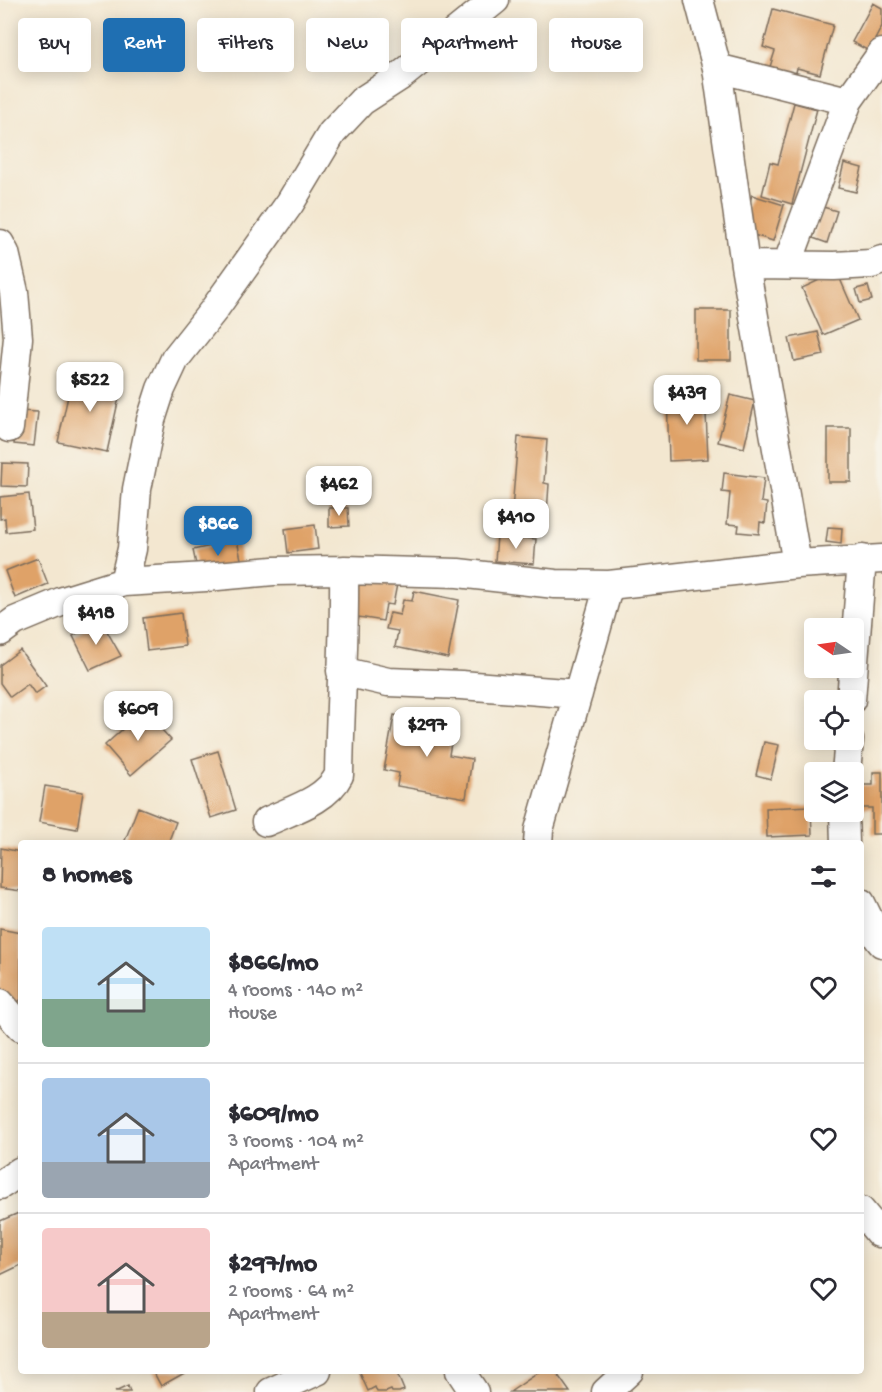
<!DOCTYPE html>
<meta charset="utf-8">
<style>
body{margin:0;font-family:"Gochi Hand",sans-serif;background:#f2f2f3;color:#2b2b33;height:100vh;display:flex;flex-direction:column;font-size:22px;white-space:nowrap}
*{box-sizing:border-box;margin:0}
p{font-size:20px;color:#7c7c81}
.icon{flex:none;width:33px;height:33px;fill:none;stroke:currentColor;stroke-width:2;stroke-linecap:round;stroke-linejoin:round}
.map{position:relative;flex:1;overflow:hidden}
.sheet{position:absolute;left:18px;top:840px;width:846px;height:534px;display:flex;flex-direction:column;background:#fff;border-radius:6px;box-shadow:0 3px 15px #0003}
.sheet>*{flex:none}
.guide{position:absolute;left:18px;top:18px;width:846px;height:54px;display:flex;gap:12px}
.needle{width:39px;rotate:283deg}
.fabs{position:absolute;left:804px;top:618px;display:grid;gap:12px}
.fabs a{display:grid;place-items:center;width:60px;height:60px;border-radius:6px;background:#fff;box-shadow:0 3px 15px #0003;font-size:30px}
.price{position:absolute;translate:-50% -51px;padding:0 14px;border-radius:12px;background:#fff;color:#222;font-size:20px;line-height:39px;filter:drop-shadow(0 2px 3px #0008)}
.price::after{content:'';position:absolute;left:50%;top:36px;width:18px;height:14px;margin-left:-9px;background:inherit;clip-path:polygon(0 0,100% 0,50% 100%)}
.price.on{background:#1f6fb2;color:#fff}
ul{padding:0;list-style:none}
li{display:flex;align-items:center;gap:18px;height:150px;padding:0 24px}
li+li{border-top:2px solid #e1e1e2}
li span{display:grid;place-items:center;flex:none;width:168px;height:120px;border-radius:6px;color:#555}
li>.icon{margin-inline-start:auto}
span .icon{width:72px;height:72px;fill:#fffc;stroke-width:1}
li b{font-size:26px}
h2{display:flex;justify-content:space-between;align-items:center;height:72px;padding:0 24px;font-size:26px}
.chip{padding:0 21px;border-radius:6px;background:#fff;box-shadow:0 3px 15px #0003;font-size:21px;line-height:54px}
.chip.on{background:#1f6fb2;color:#fff}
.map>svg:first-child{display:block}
.building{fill:#dfa267}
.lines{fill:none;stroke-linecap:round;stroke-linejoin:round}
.minor-casing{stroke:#7b6c5c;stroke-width:31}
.minor{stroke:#fff;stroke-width:28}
</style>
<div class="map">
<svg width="882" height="1392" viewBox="0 0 882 1392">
<rect width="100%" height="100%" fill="#f7f3e8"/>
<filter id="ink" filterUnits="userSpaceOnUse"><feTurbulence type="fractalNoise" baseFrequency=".0167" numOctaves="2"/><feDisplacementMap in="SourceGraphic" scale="12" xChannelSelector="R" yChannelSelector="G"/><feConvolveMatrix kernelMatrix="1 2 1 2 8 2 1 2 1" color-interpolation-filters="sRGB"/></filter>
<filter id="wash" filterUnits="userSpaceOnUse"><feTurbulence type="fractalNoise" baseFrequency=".008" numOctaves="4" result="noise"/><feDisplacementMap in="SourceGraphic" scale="24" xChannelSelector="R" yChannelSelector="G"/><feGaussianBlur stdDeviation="1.35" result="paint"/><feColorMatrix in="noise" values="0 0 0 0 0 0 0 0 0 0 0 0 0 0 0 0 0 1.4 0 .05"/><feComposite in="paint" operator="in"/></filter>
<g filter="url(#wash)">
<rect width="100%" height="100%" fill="#f3e7d0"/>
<g id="blocks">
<!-- building -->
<path class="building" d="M873 3 882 8V26L869 51 852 42Z
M773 9 833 25 820 74 797 68 795 77 769 70 775 51 763 47Z
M794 103 817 109 792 204 762 195 770 162 778 164Z
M844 163 862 168 856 192 838 188Z
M752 195 784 205 773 241 741 231Z
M823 207 837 211 827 243 813 238Z
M837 272 858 320 823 335 802 288Z
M868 286 872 300 860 303 856 289Z
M696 310H731V360H696Z
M818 332 824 355 794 361 789 338Z
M73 373 122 384 107 452 58 442Z
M705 390 708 459 669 461 667 392Z
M730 395 755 401 744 448 718 442Z
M17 411 38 412 34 446 14 444Z
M828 428H851V482H828Z
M518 437 547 440 544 483 549 484 547 513 512 510Z
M2 463 28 464 27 487 1 486Z
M724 473 764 478 761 502 767 503 765 523 760 522 759 534 738 532 739 525 727 524 730 493 722 492Z
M29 494 33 529 6 532 5 518 0 519V497Z
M329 508H348L349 526 329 527Z
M315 525 318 549 288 553 285 529Z
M828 527 842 528 841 544 826 542Z
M497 536 536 539 534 564 495 561Z
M237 540 242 564 198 574 193 550Z
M38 558 48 584 15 598 5 571Z
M355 577 397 584 393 605 386 604 383 621 359 617 358 622 348 620Z
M414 591 459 600 448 658 395 647 398 631 386 629 390 613 400 615 403 600 412 601Z
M181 613 185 646 147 651 143 618Z
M92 623 104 626 121 656 90 670 73 636Z
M20 650 46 686 35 694 28 684 10 697 0 683V665Z
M144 710 171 740 131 775 105 745Z
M394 715 454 725 449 755 472 759 466 798 397 786 399 773 384 770Z
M764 742 779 745 771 779 756 775Z
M218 751 236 810 211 818 192 759Z
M873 772H882V834H872V808H858L859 785H873Z
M45 786 83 792 77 829 39 822Z
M811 806 812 835 767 837 766 808Z
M138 807 176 822 168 843H124Z
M1 848 21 852V891L0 888Z
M0 929 21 933V999L15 1006 0 992Z
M21 1212V1265L0 1275V1221Z
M153 1371H188L161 1386Z
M359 1371H396L404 1390 399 1392H392L391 1390 386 1392H377L375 1387 368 1391Z
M541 1371H555L570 1392H510Z
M128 1386 130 1392H115Z"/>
</g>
</g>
<g filter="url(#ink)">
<use href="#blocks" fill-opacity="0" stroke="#7b6c5c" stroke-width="1.5"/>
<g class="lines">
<defs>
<path id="minor" d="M699 0 717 68 745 265 797 564
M717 68 848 101
M0 244 5 253 14 292 18 338 9 428
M745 265 834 266 871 264 882 260
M787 265 848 101 882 53
M124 582 132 549 137 489 151 420 161 389 175 359 213 311 290 203 332 133 362 101 402 75 495 0
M0 632 15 621 63 601 124 582 206 577 273 571 344 570 458 573 555 584 609 585 797 564 882 559
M341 671 388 682 461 685 578 694
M851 700 862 559
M846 772 849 740
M844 812 845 843
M266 822C291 810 326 801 339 775 340 707 345 639 344 570
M538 843 539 830 609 585
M861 903 878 938 882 943
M0 1003 21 1027
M0 1185 21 1171
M861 1211 879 1233
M460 1371 474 1392
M271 1392 317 1371
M606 1392 629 1371"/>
</defs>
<!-- minor casing -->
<use href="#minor" class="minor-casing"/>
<!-- minor -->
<use href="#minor" class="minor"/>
</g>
</g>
</svg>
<div class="fabs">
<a><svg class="needle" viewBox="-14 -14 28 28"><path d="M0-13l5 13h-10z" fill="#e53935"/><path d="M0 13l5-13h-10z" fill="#7c7c81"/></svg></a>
<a><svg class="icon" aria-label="locate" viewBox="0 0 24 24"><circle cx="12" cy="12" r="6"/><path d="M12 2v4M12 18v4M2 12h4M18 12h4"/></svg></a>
<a><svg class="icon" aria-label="layers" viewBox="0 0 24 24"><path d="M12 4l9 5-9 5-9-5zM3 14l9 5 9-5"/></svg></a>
</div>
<b class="price" style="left:90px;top:413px">$522</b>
<b class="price" style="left:687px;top:426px">$439</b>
<b class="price" style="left:339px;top:517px">$462</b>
<b class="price" style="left:516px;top:550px">$410</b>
<b class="price on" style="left:218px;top:557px">$866</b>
<b class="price" style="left:96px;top:646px">$418</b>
<b class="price" style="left:138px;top:742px">$609</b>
<b class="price" style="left:427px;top:758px">$297</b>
<div class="guide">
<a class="chip">Buy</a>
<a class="chip on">Rent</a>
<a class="chip">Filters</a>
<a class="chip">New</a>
<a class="chip">Apartment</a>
<a class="chip">House</a>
</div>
<section class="sheet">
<h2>8 homes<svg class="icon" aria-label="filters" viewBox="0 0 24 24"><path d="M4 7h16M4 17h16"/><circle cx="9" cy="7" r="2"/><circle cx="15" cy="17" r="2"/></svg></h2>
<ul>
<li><span style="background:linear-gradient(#bfe0f5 60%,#7fa58c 0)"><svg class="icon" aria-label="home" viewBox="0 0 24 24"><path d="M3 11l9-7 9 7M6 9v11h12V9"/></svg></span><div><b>$866/mo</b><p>4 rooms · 140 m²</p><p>House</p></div><svg class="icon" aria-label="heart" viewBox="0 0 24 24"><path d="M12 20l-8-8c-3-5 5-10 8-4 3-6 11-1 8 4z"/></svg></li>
<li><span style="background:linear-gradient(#a9c7e8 70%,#9aa5b1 0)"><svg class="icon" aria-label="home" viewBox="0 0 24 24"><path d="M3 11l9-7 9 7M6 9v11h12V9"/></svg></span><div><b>$609/mo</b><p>3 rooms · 104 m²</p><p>Apartment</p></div><svg class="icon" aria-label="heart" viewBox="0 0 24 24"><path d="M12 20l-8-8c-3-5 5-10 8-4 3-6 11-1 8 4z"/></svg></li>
<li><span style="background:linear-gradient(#f6c9c9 70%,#b9a48a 0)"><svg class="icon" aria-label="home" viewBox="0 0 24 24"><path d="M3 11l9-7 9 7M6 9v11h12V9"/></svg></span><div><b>$297/mo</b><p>2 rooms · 64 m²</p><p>Apartment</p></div><svg class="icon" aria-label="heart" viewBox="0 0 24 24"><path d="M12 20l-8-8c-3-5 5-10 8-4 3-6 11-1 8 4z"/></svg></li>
</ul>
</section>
</div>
